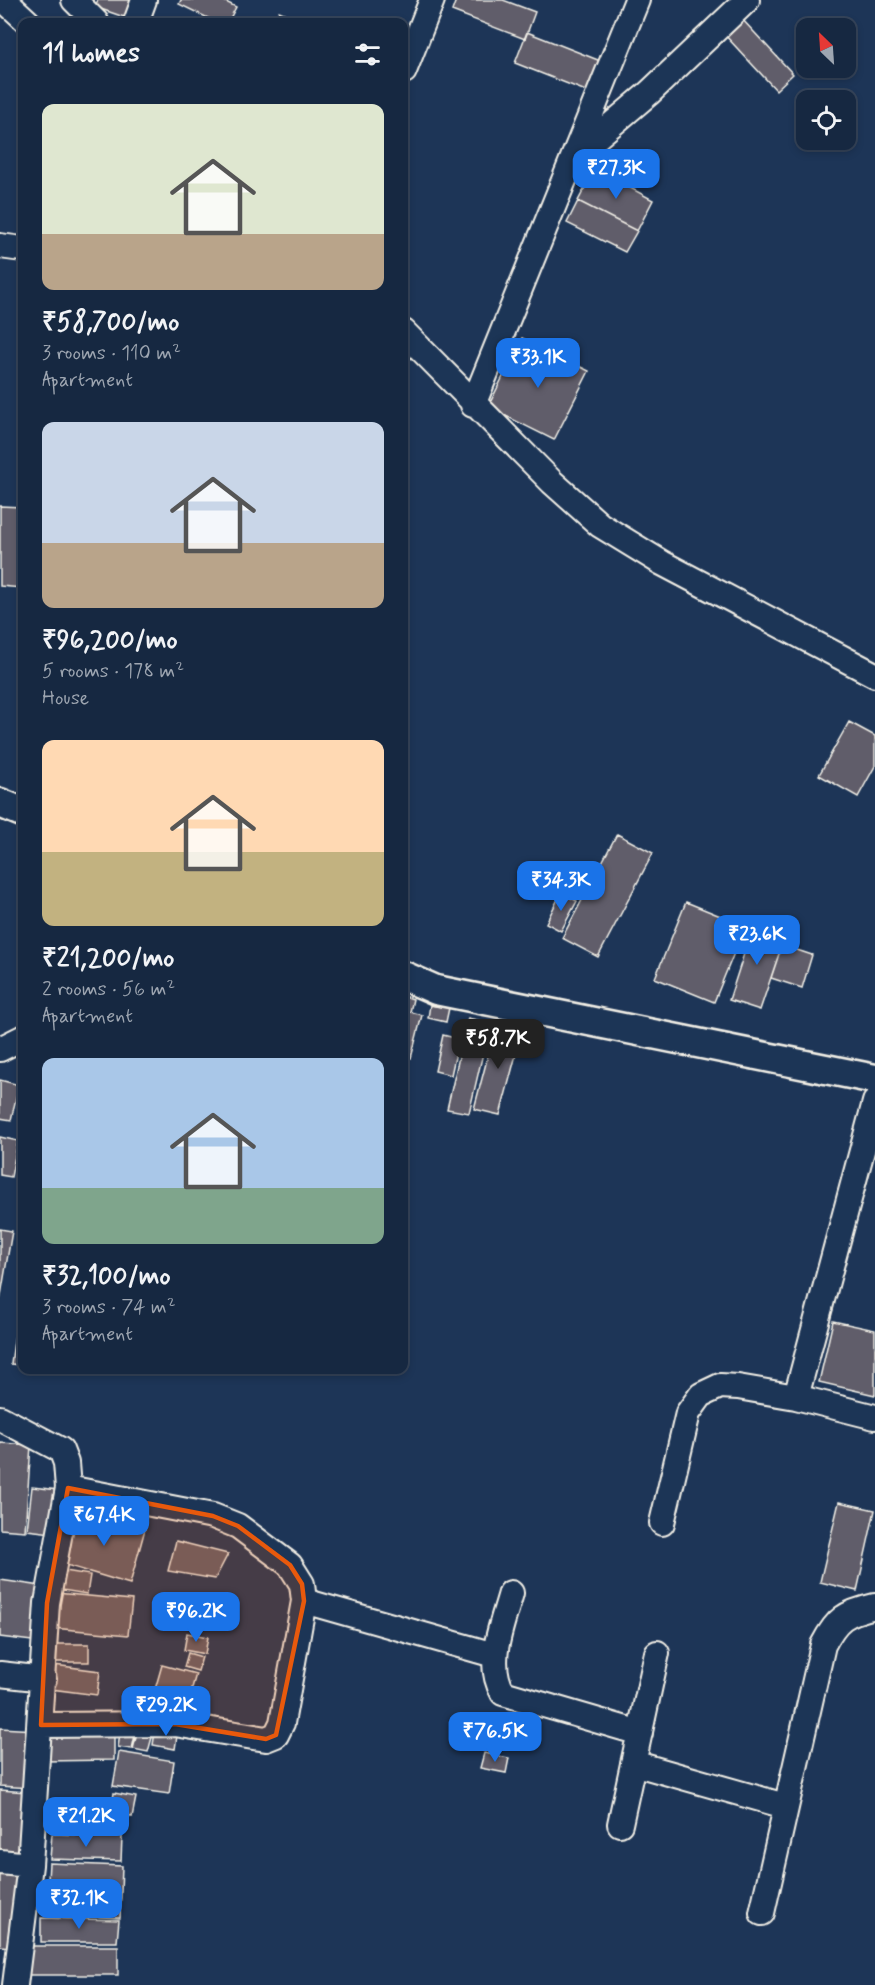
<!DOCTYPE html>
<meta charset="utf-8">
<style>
body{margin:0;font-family:Mynerve,sans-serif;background:#1f3048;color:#f1f3f6;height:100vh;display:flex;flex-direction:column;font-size:22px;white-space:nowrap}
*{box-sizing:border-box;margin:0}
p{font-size:20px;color:#9ea6b1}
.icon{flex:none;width:33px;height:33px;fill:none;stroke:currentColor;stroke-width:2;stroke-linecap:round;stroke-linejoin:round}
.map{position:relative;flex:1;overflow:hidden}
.side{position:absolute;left:18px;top:18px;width:390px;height:1356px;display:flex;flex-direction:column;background:#162841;border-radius:12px;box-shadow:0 3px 9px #0003,0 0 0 2px #35445a}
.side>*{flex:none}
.needle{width:39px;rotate:335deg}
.fabs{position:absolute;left:796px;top:18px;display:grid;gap:12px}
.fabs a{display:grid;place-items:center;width:60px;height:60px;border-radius:12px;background:#162841;box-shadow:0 3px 9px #0003,0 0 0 2px #35445a;font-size:30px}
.price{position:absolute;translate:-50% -51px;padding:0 14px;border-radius:12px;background:#1a73e8;color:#fff;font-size:20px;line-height:39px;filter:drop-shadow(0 2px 3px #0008)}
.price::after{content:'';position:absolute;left:50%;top:36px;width:18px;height:14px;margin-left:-9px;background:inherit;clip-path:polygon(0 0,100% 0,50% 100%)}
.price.current{background:#222;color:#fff}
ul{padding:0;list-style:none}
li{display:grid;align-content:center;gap:12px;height:318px;padding:0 24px}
li span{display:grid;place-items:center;height:186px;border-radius:12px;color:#555}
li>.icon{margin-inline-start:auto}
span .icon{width:108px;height:108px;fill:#fffc;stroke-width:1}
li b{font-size:26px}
h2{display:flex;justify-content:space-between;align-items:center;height:72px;padding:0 24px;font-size:26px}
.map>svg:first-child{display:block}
.building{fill:#605d6b;stroke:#f4f1e8;stroke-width:1.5}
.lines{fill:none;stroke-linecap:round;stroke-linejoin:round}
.minor-casing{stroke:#f4f1e8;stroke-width:28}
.tertiary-casing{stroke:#f4f1e8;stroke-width:33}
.minor{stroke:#1d3557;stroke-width:24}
.tertiary{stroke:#1d3557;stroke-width:28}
.marked{fill:#e8590c;fill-opacity:0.2;stroke:#e8590c;stroke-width:4.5;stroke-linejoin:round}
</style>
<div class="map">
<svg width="875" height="1985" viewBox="0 0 875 1985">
<rect width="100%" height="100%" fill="#1d3557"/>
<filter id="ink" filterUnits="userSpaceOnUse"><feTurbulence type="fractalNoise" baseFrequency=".0167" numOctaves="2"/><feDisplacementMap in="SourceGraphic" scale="12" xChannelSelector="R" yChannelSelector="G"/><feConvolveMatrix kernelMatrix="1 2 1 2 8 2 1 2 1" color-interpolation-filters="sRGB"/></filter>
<g filter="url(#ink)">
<!-- building -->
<path class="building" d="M98 0H134L127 18 95 7Z
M181 0H222L236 7 228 22H216L179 4Z
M456 0H503L535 12 525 39 452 11Z
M279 11 304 22H274Z
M741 18 793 74 776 90 724 34Z
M527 32 608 64 596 95 515 63Z
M595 169 653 200 637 231 578 201Z
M578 201 637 231 625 252 567 223Z
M522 338 589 371 554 440 488 407Z
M0 506 22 507V588L0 586Z
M849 722 875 736V766L858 797 819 775Z
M617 834 653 853 598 957 562 938Z
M561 893 577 901 561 931 546 923Z
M686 902 745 926 714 1002 655 978Z
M754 923 786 933 760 1010 729 1000Z
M782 945 812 955 802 988 771 978Z
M404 996 413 999 410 1012 422 1015 411 1058 404 1056Z
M430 1005 449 1008 446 1022 428 1018Z
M468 1018 490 1023 469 1113 447 1109Z
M496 1025 522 1032 500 1115 474 1109Z
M443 1035 459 1039 451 1075 435 1071Z
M0 1080 19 1085 11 1120 0 1118Z
M0 1137 18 1141 11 1177 0 1175Z
M0 1229 12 1231 0 1301Z
M19 1304H22V1365L11 1364Z
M833 1321 875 1330V1395L819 1382Z
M0 1443 31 1445 25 1531 0 1529Z
M32 1487 58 1490 52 1533 27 1530Z
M839 1502 875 1510 857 1591 820 1582Z
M79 1511 145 1529 130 1584 63 1564Z
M176 1541 228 1554 215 1579 168 1571Z
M65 1571 90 1575 87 1594 62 1590Z
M0 1580 48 1587 40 1642 0 1637Z
M56 1593 132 1600 128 1635 53 1628Z
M187 1633 208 1637 205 1654 184 1650Z
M54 1644H89V1662H54Z
M188 1653 202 1657 198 1671 184 1667Z
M54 1665 100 1671 97 1695 51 1689Z
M162 1665 196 1674 184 1716 150 1707Z
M139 1726 154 1730 148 1752 133 1749Z
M156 1726 178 1729 175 1749 153 1745Z
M0 1728 35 1730 31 1788 0 1786Z
M121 1728 136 1731 132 1749 118 1747Z
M114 1734V1760L44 1761V1736Z
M119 1752 174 1761 169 1794 113 1786Z
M484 1753 509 1758 506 1773 480 1768Z
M0 1790 27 1792 23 1853 0 1852Z
M114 1793 136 1797 132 1817 111 1813Z
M52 1834 122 1836 121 1861 50 1859Z
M49 1863 122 1866 120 1918 46 1914Z
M0 1871 21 1874 11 1947 0 1946Z
M41 1918 119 1920 117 1942H41Z
M28 1946H118V1975H28Z"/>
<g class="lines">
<defs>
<path id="minor" d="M4 0 28 22
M74 0 96 22
M136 22 144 0
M404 71 432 0
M577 154 649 93 747 0
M0 246 22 249
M404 332 552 482 600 525 662 563 875 675
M473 405 637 0
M0 1049 22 1038
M796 1397 875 1102
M0 1418 61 1450 66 1463 68 1488 47 1603 30 1865 15 1985
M662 1523 688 1413 701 1395 720 1386 738 1387 796 1397 875 1417
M511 1593C502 1626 485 1662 503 1693L640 1733
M304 1601 494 1655
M0 1674 44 1679
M41 1725 175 1724 266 1739 276 1735 282 1723 304 1601 302 1584 290 1565 238 1526 213 1516 68 1488
M633 1763 785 1806
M620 1824 657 1653
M0 1862 30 1865
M762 1913 823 1645C837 1618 845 1613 875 1606"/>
<path id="tertiary" d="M0 803 22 812
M404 976 436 990 875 1079"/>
</defs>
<!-- minor casing -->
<use href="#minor" class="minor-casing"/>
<!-- tertiary casing -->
<use href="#tertiary" class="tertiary-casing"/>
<!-- minor -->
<use href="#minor" class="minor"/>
<!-- tertiary -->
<use href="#tertiary" class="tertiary"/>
</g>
</g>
<!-- marked area -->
<path class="marked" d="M68 1488 213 1516 238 1526 290 1565 302 1584 304 1601 276 1735 266 1739 175 1724 41 1725 47 1603Z"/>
</svg>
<div class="fabs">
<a><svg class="needle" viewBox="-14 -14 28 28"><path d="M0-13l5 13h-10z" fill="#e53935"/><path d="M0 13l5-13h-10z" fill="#9ea6b1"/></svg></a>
<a><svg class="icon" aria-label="locate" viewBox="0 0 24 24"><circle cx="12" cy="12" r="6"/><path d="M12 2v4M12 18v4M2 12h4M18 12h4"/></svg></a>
</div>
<b class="price" style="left:616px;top:200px">₹27.3K</b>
<b class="price" style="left:538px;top:389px">₹33.1K</b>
<b class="price" style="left:561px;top:912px">₹34.3K</b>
<b class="price" style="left:757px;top:966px">₹23.6K</b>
<b class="price current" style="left:498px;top:1070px">₹58.7K</b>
<b class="price" style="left:104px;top:1547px">₹67.4K</b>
<b class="price" style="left:196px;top:1643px">₹96.2K</b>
<b class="price" style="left:166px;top:1737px">₹29.2K</b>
<b class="price" style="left:495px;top:1763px">₹76.5K</b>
<b class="price" style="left:86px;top:1848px">₹21.2K</b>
<b class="price" style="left:79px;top:1930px">₹32.1K</b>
<section class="side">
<h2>11 homes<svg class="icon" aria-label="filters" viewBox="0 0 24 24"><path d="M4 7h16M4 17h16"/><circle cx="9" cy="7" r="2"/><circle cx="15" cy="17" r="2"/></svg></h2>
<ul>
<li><span style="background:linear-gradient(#dfe7d0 70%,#b9a48a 0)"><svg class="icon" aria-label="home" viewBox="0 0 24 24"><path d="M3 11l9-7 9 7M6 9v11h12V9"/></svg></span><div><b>₹58,700/mo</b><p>3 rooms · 110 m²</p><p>Apartment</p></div></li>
<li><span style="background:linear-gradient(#c9d6e8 65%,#b9a48a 0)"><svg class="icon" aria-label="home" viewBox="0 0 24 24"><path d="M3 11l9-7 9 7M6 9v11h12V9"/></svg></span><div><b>₹96,200/mo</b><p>5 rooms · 178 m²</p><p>House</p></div></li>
<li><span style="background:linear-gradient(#ffd9b3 60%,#c2b280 0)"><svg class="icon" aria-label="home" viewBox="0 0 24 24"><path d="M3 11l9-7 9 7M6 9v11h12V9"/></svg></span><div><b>₹21,200/mo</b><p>2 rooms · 56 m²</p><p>Apartment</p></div></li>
<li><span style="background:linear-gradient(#a9c7e8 70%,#7fa58c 0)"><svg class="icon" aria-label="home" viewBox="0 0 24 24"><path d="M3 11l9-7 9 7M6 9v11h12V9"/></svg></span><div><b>₹32,100/mo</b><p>3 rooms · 74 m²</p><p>Apartment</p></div></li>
</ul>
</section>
</div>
